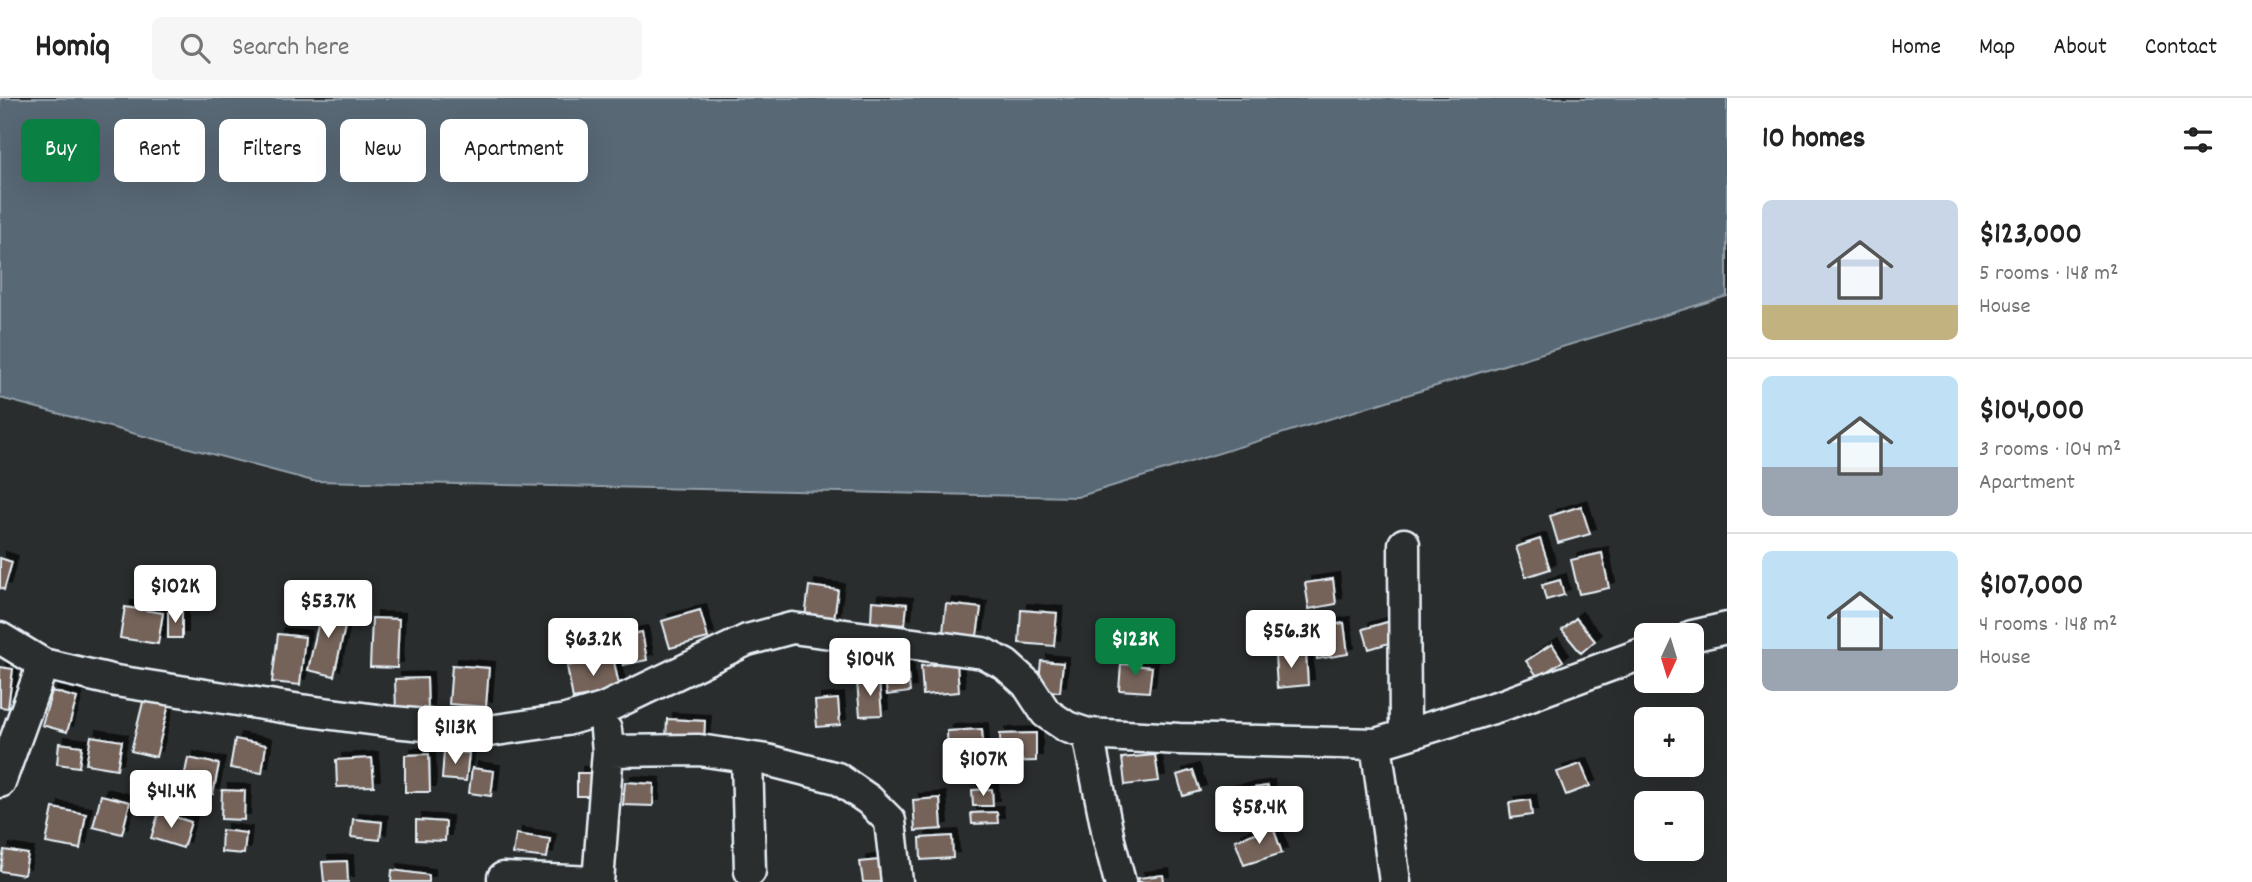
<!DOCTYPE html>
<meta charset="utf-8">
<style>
body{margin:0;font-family:Dekko,sans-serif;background:#f6f6f6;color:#222;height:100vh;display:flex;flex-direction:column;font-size:26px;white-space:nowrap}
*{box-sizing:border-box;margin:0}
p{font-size:23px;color:#767676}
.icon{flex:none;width:38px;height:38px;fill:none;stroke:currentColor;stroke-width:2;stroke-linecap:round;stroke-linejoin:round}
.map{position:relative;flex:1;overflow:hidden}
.panel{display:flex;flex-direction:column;background:#fff;width:525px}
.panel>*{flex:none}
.banner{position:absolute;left:21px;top:21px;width:665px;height:63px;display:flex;gap:14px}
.needle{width:46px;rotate:184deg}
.tools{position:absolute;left:1634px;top:525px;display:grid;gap:14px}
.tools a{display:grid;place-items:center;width:70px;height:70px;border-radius:10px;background:#fff;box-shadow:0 7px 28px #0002;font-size:35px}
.price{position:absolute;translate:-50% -60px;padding:0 16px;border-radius:7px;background:#fff;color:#222;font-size:23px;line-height:46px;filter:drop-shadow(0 2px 4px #0008)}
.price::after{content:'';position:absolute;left:50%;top:42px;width:21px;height:16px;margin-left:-10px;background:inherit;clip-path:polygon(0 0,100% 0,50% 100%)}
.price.selected{background:#0b8043;color:#fff}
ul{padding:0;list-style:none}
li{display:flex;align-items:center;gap:21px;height:175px;padding:0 35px}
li+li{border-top:2px solid #e0e0e0}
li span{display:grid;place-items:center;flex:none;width:196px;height:140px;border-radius:10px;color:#555}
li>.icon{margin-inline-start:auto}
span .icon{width:84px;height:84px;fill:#fffc;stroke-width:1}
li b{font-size:30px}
h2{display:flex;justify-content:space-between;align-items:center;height:84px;padding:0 35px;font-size:30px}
.pill{padding:0 24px;border-radius:10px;background:#fff;box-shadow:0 7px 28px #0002;font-size:24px;line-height:63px}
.pill.selected{background:#0b8043;color:#fff}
header{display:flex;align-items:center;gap:42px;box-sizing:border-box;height:98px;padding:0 35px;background:#fff;border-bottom:2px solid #e0e0e0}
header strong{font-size:33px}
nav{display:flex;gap:38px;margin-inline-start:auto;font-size:24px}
.search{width:490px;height:63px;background:#f6f6f6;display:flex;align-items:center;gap:18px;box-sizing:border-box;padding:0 24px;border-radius:10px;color:#767676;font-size:26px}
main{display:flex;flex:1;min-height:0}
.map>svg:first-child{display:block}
.water{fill:#586875;stroke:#929fa9;stroke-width:2}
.building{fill:#74645a;stroke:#e8f1f8;stroke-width:2;filter:url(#shadow)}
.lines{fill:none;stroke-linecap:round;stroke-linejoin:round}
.street-casing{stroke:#e8f1f8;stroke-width:35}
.street{stroke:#2a2d2e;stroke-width:30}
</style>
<header>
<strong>Homiq</strong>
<div class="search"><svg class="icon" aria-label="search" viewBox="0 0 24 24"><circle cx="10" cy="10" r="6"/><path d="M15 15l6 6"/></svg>Search here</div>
<nav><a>Home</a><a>Map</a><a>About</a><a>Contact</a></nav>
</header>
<main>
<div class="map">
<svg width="1727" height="784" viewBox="0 0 1727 784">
<defs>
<filter id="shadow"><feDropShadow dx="6" dy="-6" stdDeviation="0" flood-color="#0009"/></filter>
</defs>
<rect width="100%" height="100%" fill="#2a2d2e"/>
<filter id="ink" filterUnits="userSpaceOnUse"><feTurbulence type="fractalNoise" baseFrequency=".0143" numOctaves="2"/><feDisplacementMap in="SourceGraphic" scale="14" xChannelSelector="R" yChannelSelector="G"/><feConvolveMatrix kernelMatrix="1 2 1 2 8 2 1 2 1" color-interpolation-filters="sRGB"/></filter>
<g filter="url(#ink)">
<!-- water -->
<path class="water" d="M0 0H1727V198L1077 399 313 383 0 300Z"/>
<!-- building -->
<path class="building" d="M1581 408 1590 436 1558 445 1550 418Z
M1540 441 1550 471 1526 479 1516 449Z
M1602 455 1609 490 1579 496 1571 462Z
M0 460 12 464 4 492 0 490Z
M1333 481 1336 506 1309 511 1305 485Z
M1560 482 1564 497 1546 502 1542 487Z
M809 488 838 492 834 522 805 519Z
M872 503 907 506 905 527 871 524Z
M323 505 349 511 334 578 308 572Z
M946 506 981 510 977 538 943 534Z
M125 509 163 515 158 546 120 540Z
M700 512 708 540 670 550 662 523Z
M1021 512 1057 515 1054 548 1019 545Z
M168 514H182V540H168Z
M372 520 399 521 397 570 370 569Z
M1576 520 1595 543 1581 555 1562 532Z
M1394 522 1399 542 1369 551 1363 531Z
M1344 525 1348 556 1317 561 1312 530Z
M642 534 647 562 623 567 618 539Z
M278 536 305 539 300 587 272 584Z
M1552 546 1563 563 1538 579 1526 563Z
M1306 555 1308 587 1277 590 1275 557Z
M613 559 620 592 573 601 567 568Z
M1041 563 1063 565 1060 594 1038 592Z
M957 565 959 594 923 597 921 568Z
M1121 566 1152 569 1149 594 1119 592Z
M452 567 489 570 486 609 449 606Z
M907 567 910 594 887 597 884 571Z
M0 569 13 571 8 610 0 609Z
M427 580 428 613 396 614 395 581Z
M879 582 882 617 860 618 857 584Z
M52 593 77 600 67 634 42 627Z
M145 596 170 602 156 659 131 653Z
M838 601 840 627 817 629 815 603Z
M667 621 705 623 704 642 666 641Z
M982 631 984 662 948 664 947 633Z
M1036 635V663L1001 664 1000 636Z
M91 638 122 643 117 671 86 666Z
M235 641 266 647 262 675 230 670Z
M59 645 82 648 79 669 57 666Z
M444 653 469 655 466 683 442 681Z
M429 656 430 694H405V657Z
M1155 657 1159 683 1125 687 1122 660Z
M188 660 219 666 213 696 182 690Z
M372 660 374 688 337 689 336 662Z
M1581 666 1590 688 1566 697 1557 674Z
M472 670 494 673 491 698 469 695Z
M1193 672 1200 693 1183 698 1177 677Z
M577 675H598V698H577Z
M625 684 654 686 653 708 623 707Z
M1268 688 1272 719 1230 725 1226 694Z
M992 691 993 708H973L972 692Z
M222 692 245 693 244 722 221 721Z
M101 697 130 704 122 736 93 729Z
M940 700 942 731 915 733 913 702Z
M1530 702 1532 717 1511 720 1509 705Z
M53 710 86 716 80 751 46 745Z
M159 714 191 724 183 750 151 740Z
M997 714 998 725 972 726 971 715Z
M353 721 382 724 380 742 351 739Z
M416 722 446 724 445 743 416 742Z
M1273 729 1282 755 1244 767 1235 742Z
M222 732 246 735 244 756 221 754Z
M516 736 550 741 547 760 513 756Z
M952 738 953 760 921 762 920 740Z
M4 752 28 756 24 777 0 773Z
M879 762 882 784H863L860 764Z
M347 763 348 784H324L322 764Z
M392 772 429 777V784H391Z
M1163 777 1164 784H1139L1138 780Z"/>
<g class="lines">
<defs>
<path id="street" d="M1404 446 1405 636
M1692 538 1727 530
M0 540 43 566 116 583 301 612 393 624 489 633 566 622 603 611 747 542 792 530 983 555 1006 567 1027 586 1046 615 1067 629 1088 636 1179 641 1376 646 1506 606 1647 554
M1088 636 1109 742 1120 784
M1376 646 1395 784
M608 653 699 652 767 662 837 680 869 702 890 723 897 784
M747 659 750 773
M0 684 43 566
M503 780 594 784
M598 784 608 653 606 632"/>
</defs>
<!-- street casing -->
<use href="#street" class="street-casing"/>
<!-- street -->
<use href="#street" class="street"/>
</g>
</g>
</svg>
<div class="tools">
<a><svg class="needle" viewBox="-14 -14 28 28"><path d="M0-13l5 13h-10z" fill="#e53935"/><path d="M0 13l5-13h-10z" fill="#767676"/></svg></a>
<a>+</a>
<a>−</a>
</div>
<b class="price" style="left:175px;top:527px">$102K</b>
<b class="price" style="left:328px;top:542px">$53.7K</b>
<b class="price" style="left:1291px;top:572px">$56.3K</b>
<b class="price" style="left:593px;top:580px">$63.2K</b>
<b class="price selected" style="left:1135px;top:580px">$123K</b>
<b class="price" style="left:870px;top:600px">$104K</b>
<b class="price" style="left:455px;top:668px">$113K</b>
<b class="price" style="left:983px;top:700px">$107K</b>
<b class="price" style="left:171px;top:732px">$41.4K</b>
<b class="price" style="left:1259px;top:748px">$58.4K</b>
<div class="banner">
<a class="pill selected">Buy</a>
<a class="pill">Rent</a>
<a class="pill">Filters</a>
<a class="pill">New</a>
<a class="pill">Apartment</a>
</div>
</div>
<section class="panel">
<h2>10 homes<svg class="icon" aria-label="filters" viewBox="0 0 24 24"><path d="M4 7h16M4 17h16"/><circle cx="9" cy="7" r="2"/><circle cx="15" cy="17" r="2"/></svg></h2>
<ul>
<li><span style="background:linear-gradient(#c9d6e8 75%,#c2b280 0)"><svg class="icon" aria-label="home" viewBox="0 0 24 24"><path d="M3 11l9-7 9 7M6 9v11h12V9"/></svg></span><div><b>$123,000</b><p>5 rooms · 148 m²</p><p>House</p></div></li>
<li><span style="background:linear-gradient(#bfe0f5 65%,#9aa5b1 0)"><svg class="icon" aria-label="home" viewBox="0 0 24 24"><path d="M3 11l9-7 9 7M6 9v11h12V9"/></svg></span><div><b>$104,000</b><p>3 rooms · 104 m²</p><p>Apartment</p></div></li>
<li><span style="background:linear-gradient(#bfe0f5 70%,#9aa5b1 0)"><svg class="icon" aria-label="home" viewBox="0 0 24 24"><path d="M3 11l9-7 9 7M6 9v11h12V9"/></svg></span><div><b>$107,000</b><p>4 rooms · 148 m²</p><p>House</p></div></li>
</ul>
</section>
</main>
